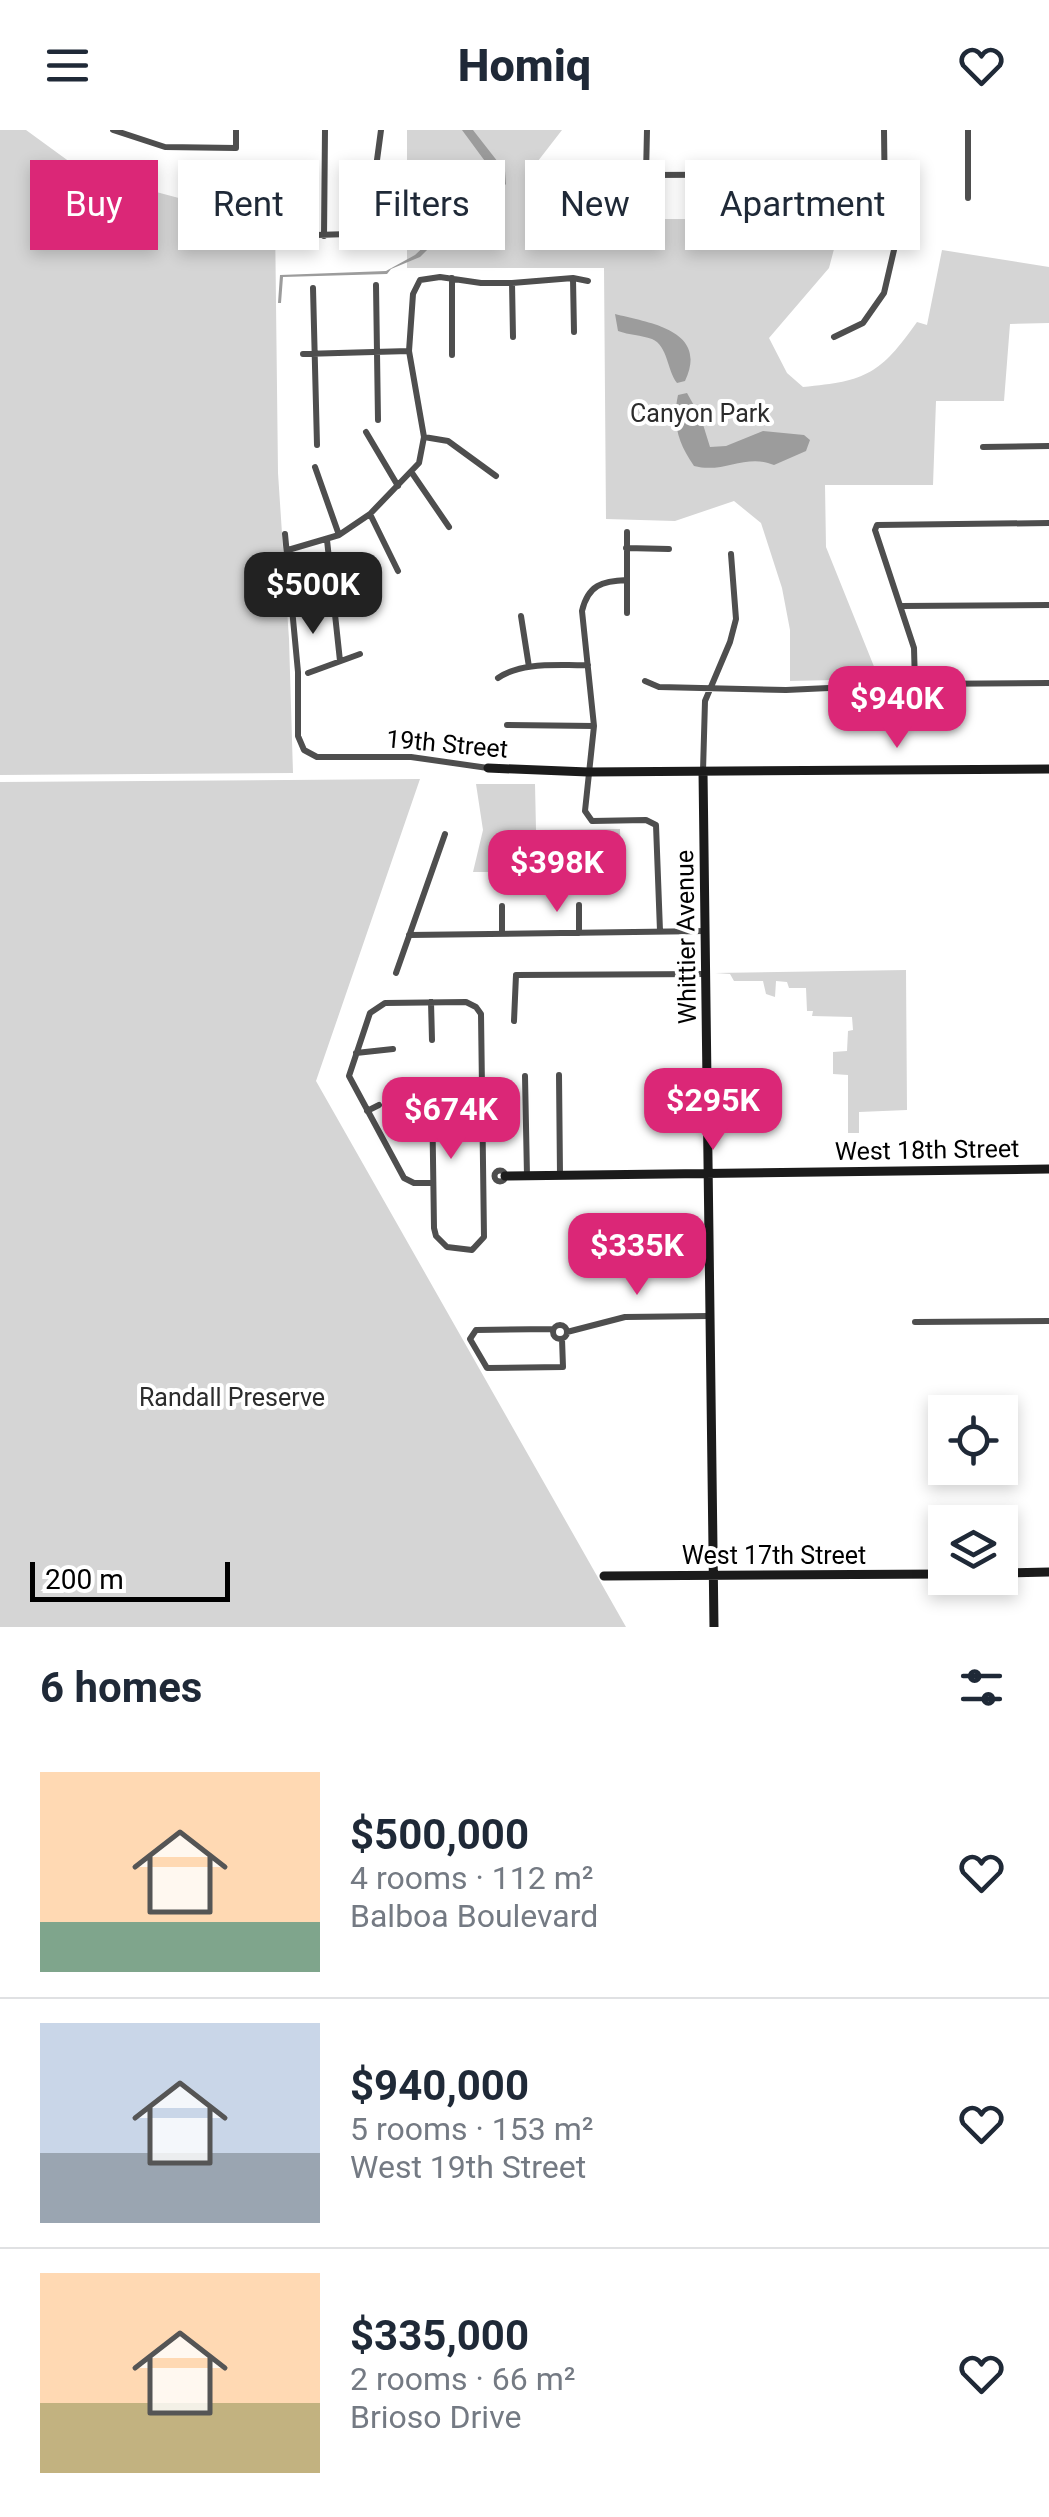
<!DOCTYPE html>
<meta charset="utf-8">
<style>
body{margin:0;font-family:Roboto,sans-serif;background:#f6f6f7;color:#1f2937;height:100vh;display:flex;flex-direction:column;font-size:38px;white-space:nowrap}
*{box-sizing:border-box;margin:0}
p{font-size:32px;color:#747a83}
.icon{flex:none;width:55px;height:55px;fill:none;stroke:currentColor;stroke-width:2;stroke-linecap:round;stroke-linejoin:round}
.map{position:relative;height:1497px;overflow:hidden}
.panel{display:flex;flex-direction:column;background:#fff;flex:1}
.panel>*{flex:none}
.top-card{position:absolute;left:30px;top:30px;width:990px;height:90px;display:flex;gap:20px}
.tools{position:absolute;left:928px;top:1265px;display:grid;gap:20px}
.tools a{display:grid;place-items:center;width:90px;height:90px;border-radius:0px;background:#fff;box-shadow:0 5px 15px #0003;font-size:50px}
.scale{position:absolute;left:30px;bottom:25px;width:200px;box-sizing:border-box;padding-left:10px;border:5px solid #000;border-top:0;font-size:28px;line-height:35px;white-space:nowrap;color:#000;-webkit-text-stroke:8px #fff;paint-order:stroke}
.price{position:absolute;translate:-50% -85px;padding:0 22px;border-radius:20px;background:#db2777;color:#fff;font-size:32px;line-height:65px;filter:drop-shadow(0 2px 5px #0008)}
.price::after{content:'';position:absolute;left:50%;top:60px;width:30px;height:22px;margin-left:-15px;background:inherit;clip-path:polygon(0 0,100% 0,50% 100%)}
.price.on{background:#222;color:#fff}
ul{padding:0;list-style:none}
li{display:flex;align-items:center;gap:30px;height:250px;padding:0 40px}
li+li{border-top:2px solid #e0e1e3}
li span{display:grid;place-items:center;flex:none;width:280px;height:200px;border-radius:0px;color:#555}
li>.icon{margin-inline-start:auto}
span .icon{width:120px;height:120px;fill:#fffc;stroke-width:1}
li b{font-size:42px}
h2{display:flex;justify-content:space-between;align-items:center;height:120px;padding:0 40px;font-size:42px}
.pill{padding:0 35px;border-radius:0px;background:#fff;box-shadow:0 5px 15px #0003;font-size:35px;line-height:90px}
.pill.on{background:#db2777;color:#fff}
header{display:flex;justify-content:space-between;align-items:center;height:130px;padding:0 40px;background:#fff;font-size:45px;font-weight:800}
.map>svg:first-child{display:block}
.green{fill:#d5d5d5}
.water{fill:#9c9c9c}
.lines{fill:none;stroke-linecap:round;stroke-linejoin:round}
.street{stroke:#4e4e4e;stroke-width:6}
.secondary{stroke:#1b1b1b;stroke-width:9}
.labels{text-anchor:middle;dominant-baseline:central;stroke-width:8;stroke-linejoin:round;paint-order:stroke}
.park-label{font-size:25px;fill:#2c2c2c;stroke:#fff}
.street-label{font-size:25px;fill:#000;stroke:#fff}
</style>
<header><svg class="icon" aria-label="menu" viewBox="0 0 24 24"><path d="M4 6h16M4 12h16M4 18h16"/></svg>Homiq<svg class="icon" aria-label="heart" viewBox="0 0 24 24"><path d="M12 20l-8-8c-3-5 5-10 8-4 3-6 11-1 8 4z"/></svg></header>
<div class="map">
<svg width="1049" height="1497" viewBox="0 0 1049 1497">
<rect width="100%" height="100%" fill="#fff"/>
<!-- green -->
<path class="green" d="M0 0H26L85 43 190 71 275 88 278 343 289 509 293 643 0 645Z
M407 0H562L538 31 539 57 546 84 559 104 582 113 654 89H842L829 138 769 208 787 243 803 257C867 251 880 244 917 192L927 195 942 120 1049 137V193L1010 194 1004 271H936L933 355H825L826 417 879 549 790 551V500L782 458 761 393 734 371 675 391 606 389 604 138H407Z
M420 649 316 951 626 1497H0V652Z
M476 654H535L536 700 620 699 621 742H473L483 700Z
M906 840 907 980 859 982V1003H848V945L833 944V922L847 921 848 901 853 900 852 887 812 886 813 881H807L806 858H789L787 852 776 851 775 867 766 864 763 851H734L730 844 715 843Z"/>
<!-- water -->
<path class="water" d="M462 0H473L505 41 506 54 493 68H485L478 52 490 38Z
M493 71C490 114 469 114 432 115L420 127 391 139 387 144 283 147 281 173H278L280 145 386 141 415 125 431 110 463 111 483 99 485 72Z
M615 184C650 193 709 200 685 251L677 253C667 240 668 216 652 209 641 205 629 205 618 201Z
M687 263 701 288 710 317 726 316 763 301 804 305 810 310 806 321 774 335C746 323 724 344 694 336 678 313 672 293 678 265Z"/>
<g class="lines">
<!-- street -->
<path class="street" d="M113 0 165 17 236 18V0
M968 0V68
M646 45 647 0
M594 56 608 48 646 45 883 44
M283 106 382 103 384 82 377 30 381 0
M324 106 325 0
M452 148V225
M573 149 574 202
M512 153 513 207
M376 155 378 290
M313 158 317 315
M834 207 863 193 884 163 894 120 885 79 884 0
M303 224 409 221
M366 302 398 356
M424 307 448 311 496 346
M983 317 1049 316
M315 337 339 405
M412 343 449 397
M370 384 398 441
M627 402V483
M285 404 298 542V606L304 620 317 627H411L488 638
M327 410 340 531
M626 418 669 419
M288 420 339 405 370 384 419 333 424 307 409 221 413 164 420 150 440 147 481 153H512L573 148 588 151
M627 450C602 451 588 455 582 481L594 596 585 681 592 691 646 690 656 695 660 801
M901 476 1049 475
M521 486 529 537
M308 543 360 524
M498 548C523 531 559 536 588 535
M645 551 659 557 786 560 915 554 1049 553
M915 554 914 518 875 400 877 395 1049 393
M507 595 594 596
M703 641 705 571 730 512 736 489 731 424
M579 775V803
M502 776V804
M409 805 706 801
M396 843 445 704
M431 872 432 910
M514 891 516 845 706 844
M356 923 393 919
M559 945 560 1045
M525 946 527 1046
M432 961 434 1098 436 1106 447 1117 472 1120 484 1107 481 884 476 877 466 872 385 873 370 883 349 946 404 1048 414 1053H433
M367 981 379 975
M494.5 1046a5.5 5.5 0 1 1 11 0a5.5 5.5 0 1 1-11 0Z
M915 1192 1049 1191
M553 1202a7 7 0 1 1 14 0a7 7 0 1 1-14 0Z
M553 1199 476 1200 470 1209 487 1238 563 1237 562 1209
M567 1202 625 1187 709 1186"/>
<!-- secondary -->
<path class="secondary" d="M488 638 588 642 1049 639
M703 641 714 1497
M505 1046 1049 1039
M1000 1443 1049 1442
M604 1446 945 1444"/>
</g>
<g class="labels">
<!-- park labels -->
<g class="park-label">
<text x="700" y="283">Canyon Park</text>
<text x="232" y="1267">Randall Preserve</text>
</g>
<!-- street labels -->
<g class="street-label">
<text transform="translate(447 614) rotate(5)">19th Street</text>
<text transform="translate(686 807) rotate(-91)">Whittier Avenue</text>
<text transform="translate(927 1020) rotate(-1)">West 18th Street</text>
<text x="774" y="1425">West 17th Street</text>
</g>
</g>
</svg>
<div class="tools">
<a><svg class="icon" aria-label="locate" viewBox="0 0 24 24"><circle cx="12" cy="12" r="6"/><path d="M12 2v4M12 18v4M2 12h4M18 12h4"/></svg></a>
<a><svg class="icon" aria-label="layers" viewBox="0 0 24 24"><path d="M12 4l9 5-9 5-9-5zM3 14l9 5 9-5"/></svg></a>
</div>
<div class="scale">200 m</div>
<b class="price on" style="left:313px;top:507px">$500K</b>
<b class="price" style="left:897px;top:621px">$940K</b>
<b class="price" style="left:557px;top:785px">$398K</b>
<b class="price" style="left:713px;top:1023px">$295K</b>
<b class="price" style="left:451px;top:1032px">$674K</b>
<b class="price" style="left:637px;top:1168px">$335K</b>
<div class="top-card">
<a class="pill on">Buy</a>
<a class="pill">Rent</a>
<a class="pill">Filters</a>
<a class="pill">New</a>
<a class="pill">Apartment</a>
</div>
</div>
<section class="panel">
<h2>6 homes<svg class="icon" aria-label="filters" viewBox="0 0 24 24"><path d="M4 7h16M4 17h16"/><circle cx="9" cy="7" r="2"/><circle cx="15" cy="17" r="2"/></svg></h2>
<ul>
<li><span style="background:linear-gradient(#ffd9b3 75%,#7fa58c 0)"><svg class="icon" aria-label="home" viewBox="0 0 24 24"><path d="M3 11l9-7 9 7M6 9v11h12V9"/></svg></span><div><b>$500,000</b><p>4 rooms · 112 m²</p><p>Balboa Boulevard</p></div><svg class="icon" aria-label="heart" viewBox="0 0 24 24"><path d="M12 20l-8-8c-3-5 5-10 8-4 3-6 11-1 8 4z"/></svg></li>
<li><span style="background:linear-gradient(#c9d6e8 65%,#9aa5b1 0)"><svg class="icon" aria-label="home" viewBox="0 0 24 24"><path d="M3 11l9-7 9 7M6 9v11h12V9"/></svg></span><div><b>$940,000</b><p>5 rooms · 153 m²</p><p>West 19th Street</p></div><svg class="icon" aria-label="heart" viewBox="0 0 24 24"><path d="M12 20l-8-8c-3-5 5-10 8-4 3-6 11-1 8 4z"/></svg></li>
<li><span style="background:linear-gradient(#ffd9b3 65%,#c2b280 0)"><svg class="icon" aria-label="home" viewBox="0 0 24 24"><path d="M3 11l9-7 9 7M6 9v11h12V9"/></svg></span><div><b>$335,000</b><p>2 rooms · 66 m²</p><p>Brioso Drive</p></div><svg class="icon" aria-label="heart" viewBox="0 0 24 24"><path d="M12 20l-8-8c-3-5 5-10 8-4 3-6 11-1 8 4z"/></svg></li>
</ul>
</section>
